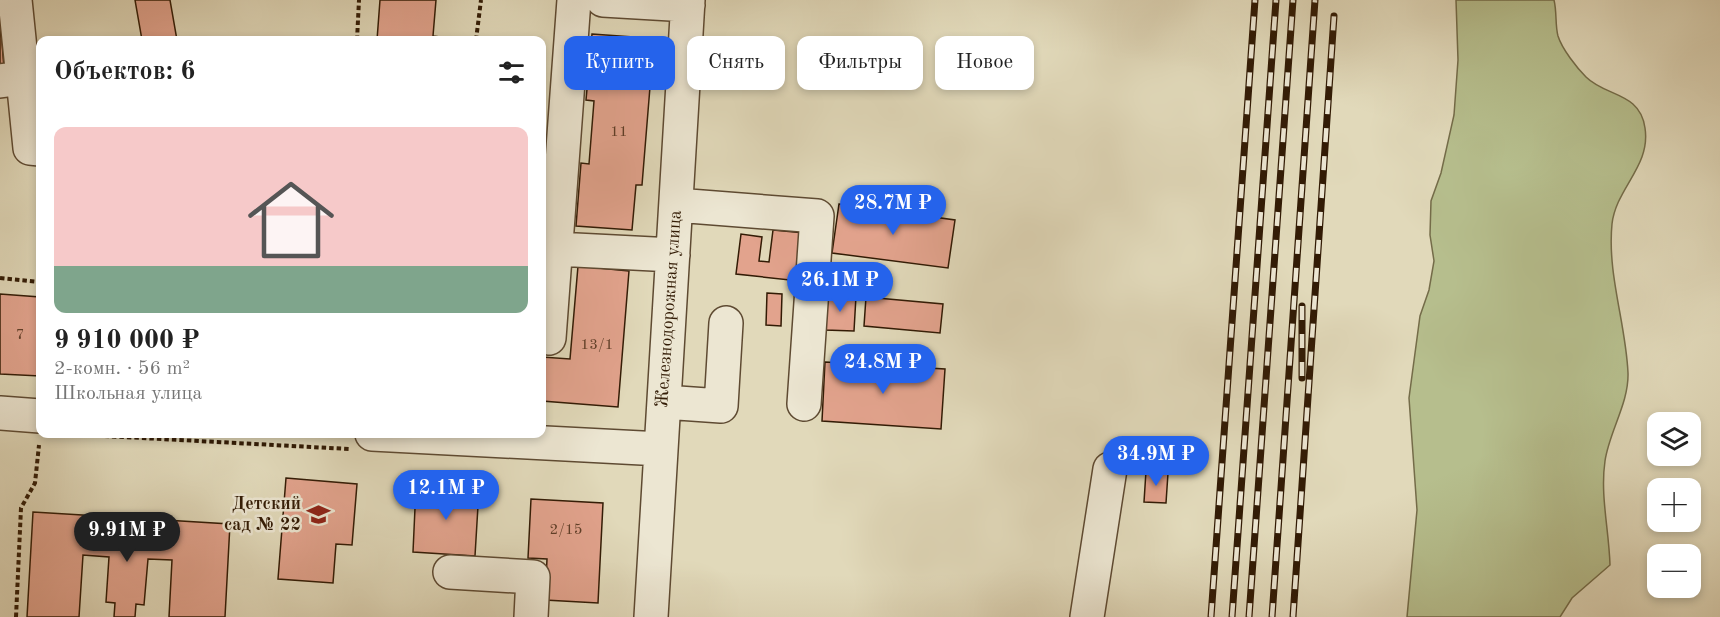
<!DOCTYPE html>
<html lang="ru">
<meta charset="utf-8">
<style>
body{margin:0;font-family:"Old Standard TT",serif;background:#f2f2f2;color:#222;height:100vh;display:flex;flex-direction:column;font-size:22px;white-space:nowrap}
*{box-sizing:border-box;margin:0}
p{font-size:20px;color:#767676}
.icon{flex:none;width:33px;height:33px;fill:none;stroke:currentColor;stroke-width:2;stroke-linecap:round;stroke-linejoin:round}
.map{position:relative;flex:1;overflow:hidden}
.panel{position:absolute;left:36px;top:36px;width:510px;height:402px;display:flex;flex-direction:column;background:#fff;border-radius:12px;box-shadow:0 3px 9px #0003}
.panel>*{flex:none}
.banner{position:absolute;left:564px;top:36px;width:570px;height:54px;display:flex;gap:12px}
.tools{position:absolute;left:1647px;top:412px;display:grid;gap:12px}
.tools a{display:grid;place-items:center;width:54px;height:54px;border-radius:12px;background:#fff;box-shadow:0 3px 9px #0003;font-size:30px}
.price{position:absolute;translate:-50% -51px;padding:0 14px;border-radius:21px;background:#2563eb;color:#fff;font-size:20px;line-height:39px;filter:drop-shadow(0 2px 3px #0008)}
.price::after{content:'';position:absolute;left:50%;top:36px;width:18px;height:14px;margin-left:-9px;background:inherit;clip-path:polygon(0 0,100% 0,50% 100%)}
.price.active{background:#222;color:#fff}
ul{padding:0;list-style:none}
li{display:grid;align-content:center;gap:12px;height:318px;padding:0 18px}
li span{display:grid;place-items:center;height:186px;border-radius:12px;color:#555}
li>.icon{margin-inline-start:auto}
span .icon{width:108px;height:108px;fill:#fffc;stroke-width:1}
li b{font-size:26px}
h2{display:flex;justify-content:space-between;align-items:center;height:72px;padding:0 18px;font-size:26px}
.pill{padding:0 21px;border-radius:12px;background:#fff;box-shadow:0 3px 9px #0003;font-size:21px;line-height:54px}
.pill.active{background:#2563eb;color:#fff}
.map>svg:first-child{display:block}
.green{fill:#b6be8d;stroke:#746c49;stroke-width:1.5}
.building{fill:#e2a38d;stroke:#321b05;stroke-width:1.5}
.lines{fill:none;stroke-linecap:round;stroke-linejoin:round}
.minor-casing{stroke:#5e4a32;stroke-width:36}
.path{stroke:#321b05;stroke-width:4;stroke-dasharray:4.5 3;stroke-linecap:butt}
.minor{stroke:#ece6d2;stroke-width:33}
.rail-casing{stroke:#321b05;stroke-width:7}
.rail{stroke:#ece6d2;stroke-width:4.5;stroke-dasharray:14;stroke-linecap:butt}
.labels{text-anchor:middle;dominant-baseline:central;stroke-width:5;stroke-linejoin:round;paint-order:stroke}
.number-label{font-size:15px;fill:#5e3d27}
.street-label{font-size:18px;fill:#321b05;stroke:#ece6d2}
.poi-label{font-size:18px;font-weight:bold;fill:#321b05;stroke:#ece6d2;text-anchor:end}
</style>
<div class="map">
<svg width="1720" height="617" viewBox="0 0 1720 617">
<rect width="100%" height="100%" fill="#e1d9ba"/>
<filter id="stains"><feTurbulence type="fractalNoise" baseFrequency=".00333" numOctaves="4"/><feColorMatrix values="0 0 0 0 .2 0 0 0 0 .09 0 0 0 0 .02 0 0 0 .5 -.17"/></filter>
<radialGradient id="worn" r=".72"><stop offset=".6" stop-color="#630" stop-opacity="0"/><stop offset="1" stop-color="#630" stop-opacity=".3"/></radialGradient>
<!-- green -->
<path class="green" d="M1456 0H1554C1557 12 1555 25 1558 36 1562 49 1577 68 1586 77 1606 97 1640 92 1645 128 1651 166 1616 188 1612 224 1607 274 1626 324 1628 373 1629 403 1609 432 1605 461 1600 495 1609 530 1610 565L1572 598 1560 617H1407L1417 510 1409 398 1420 316 1429 290 1434 261 1430 235 1431 201 1441 173 1454 115 1458 60Z"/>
<!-- building -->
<path class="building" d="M135 0H170L177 40H142Z
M380 0H436L433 36 462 40H377Z
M0 15 4 69 0 70Z
M592 34 647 38 644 86 650 87 642 185H636L632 230 576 226 581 163 589 164 594 101 586 100Z
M839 204 955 220 948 268 832 253Z
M773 230 805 233 799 281 736 274 741 234 762 237 759 261 769 262Z
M578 266 629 271 618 407 542 401V357L570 359Z
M767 293 782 294 781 326 766 325Z
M0 294 40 297V376L0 374Z
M827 294 856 296 854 331 825 330Z
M866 297 943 304 940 333 864 326Z
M825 362 945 369 941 429 822 421Z
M1146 471 1168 473 1166 503 1144 502Z
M286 478 357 484 352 545 336 544 333 583 278 579Z
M416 486 479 489 475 556 413 552Z
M531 499 603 503 598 603 545 600 547 559 528 558Z
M33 512 230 524 225 617H169L172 560 148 559 144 605 136 604 135 617H114L115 603 106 602 109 557 83 555 79 617H27Z"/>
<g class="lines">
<defs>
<path id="minor" d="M603 0 688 5
M23 78 30 148 40 149
M0 81 23 78 15 0
M676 205 817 216 804 404
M556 249 673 255
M542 337 549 338 574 0
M664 402 721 406 726 323
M0 413 40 416
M372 434 661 449
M450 572 533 577 531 617
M651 617 688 0
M1087 617 1110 469"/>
</defs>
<!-- minor casing -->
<use href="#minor" class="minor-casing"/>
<!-- path -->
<path class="path" d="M357 40 359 0
M476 40 481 0
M0 278 40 282
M67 434 349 449
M16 617 21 508 35 483 39 445"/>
<!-- minor -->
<use href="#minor" class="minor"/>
<defs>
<path id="rail" d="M1302 306V378
M1211 617 1255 0
M1232 617 1276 0
M1249 617 1293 0
M1272 617 1315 0
M1293 617 1334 16"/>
</defs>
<!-- rail casing -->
<use href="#rail" class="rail-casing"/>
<!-- rail -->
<use href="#rail" class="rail"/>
</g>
<!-- icons -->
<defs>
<symbol id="school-bare" viewBox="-9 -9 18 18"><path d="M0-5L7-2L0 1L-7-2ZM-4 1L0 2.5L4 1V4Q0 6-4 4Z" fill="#8f2418" stroke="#ece6d2" stroke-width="2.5" paint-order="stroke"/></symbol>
</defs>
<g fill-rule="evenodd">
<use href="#school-bare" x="302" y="498" width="33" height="33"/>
</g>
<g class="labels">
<!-- number labels -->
<g class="number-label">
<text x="619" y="132">11</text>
<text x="20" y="335">7</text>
<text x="597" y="345">13/1</text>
<text x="566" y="530">2/15</text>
</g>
<!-- street labels -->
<g class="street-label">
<text transform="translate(669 309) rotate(-86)">Железнодорожная улица</text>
</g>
<!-- poi labels -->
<g class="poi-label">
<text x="301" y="504">Детский<tspan x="301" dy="21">сад № 22</tspan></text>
</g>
</g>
<rect width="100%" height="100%" filter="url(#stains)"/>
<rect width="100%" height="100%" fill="url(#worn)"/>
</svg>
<div class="tools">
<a><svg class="icon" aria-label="layers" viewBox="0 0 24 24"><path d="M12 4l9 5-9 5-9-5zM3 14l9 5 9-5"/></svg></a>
<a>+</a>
<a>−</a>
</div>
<b class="price" style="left:893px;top:236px">28.7M ₽</b>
<b class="price" style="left:840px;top:313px">26.1M ₽</b>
<b class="price" style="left:883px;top:395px">24.8M ₽</b>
<b class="price" style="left:1156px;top:487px">34.9M ₽</b>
<b class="price" style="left:446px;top:521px">12.1M ₽</b>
<b class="price active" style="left:127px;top:563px">9.91M ₽</b>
<div class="banner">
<a class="pill active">Купить</a>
<a class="pill">Снять</a>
<a class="pill">Фильтры</a>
<a class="pill">Новое</a>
</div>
<section class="panel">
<h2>Объектов: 6<svg class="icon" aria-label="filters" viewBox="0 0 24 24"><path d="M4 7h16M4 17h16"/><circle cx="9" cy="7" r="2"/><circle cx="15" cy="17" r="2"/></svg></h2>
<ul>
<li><span style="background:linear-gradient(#f6c9c9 75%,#7fa58c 0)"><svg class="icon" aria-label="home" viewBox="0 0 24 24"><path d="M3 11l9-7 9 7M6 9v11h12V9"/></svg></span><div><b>9 910 000 ₽</b><p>2-комн. · 56 m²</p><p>Школьная улица</p></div></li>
</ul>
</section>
</div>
